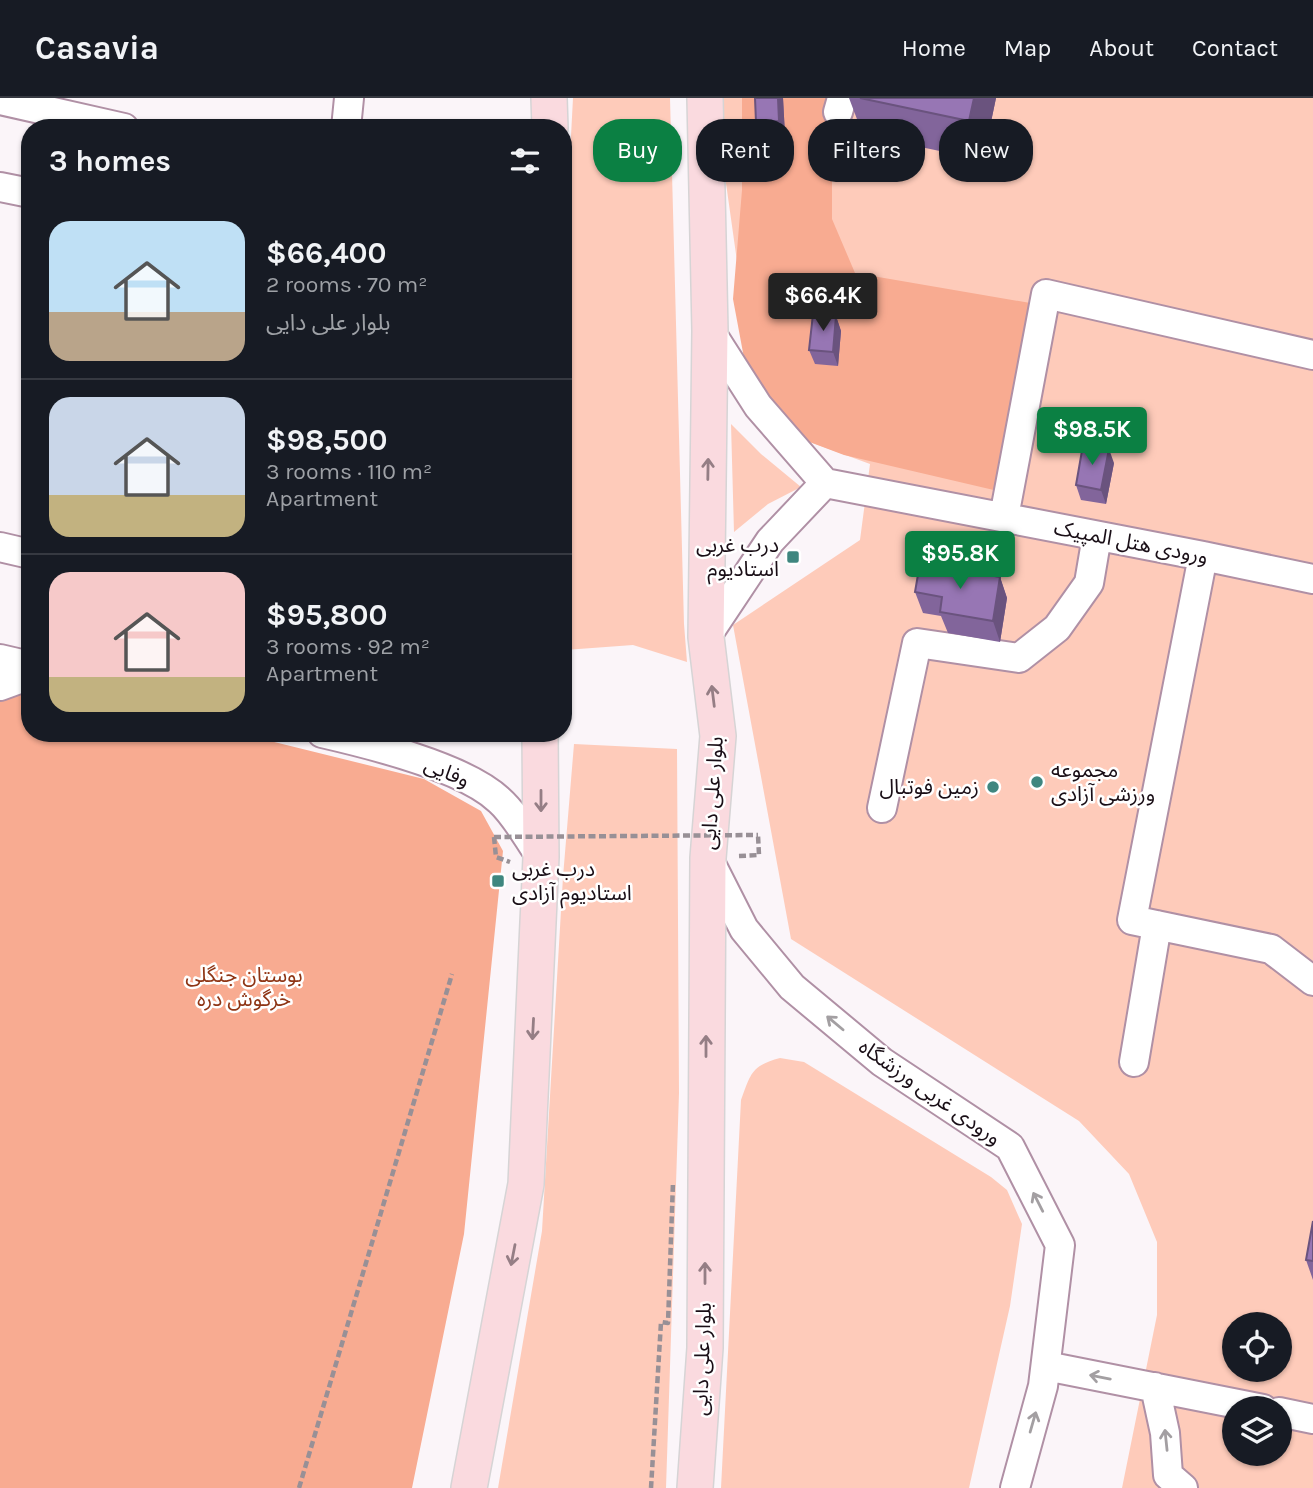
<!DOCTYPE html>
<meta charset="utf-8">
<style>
body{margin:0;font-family:Karla,"Noto Sans Arabic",sans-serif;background:#242831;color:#f1f3f6;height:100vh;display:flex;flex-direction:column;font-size:26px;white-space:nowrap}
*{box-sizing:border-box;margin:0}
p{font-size:23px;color:#9ea1a6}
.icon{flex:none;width:38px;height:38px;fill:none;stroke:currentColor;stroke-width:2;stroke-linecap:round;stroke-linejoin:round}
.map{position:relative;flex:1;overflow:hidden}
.sheet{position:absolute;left:21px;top:21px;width:551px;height:623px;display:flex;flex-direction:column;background:#171b24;border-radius:28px;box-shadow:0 2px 5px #0004}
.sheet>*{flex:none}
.banner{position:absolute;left:593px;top:21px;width:614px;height:63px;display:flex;gap:14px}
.buttons{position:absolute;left:1222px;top:1214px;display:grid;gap:14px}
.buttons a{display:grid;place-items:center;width:70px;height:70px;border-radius:50%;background:#171b24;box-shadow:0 2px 5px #0004;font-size:35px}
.price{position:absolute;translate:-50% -60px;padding:0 16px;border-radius:7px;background:#0b8043;color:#fff;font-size:23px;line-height:46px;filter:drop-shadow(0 2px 4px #0008)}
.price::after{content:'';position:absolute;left:50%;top:42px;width:21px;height:16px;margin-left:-10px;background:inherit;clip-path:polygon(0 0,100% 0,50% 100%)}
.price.on{background:#222;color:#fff}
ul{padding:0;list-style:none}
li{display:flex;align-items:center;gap:21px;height:175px;padding:0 28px}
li+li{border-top:2px solid #363941}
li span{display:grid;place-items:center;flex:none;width:196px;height:140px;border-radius:21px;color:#555}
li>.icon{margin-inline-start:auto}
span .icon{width:84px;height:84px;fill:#fffc;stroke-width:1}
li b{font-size:30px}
h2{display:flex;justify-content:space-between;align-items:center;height:84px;padding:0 28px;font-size:30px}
.chip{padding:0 24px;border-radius:28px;background:#171b24;box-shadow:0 2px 5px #0004;font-size:24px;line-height:63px}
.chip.on{background:#0b8043;color:#fff}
header{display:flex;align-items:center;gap:42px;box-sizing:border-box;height:98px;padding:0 35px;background:#171b24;border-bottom:2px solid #363941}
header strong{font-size:33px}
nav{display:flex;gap:38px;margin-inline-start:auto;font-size:24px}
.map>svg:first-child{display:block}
.green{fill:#fecbba;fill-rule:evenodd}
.forest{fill:#f8ab91}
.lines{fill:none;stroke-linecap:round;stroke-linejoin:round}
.minor-casing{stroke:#b090a5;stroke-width:32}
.major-casing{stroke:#d6d4d5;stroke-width:38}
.path{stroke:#989096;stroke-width:4.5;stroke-dasharray:7 3.5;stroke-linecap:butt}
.minor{stroke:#fff;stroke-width:28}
.major{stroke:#fadadf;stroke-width:35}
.path-bridge{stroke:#989096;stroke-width:4.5;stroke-dasharray:7 3.5;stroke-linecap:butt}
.wall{fill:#82659b}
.shaded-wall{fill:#6a537e}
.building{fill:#9776b4;stroke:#6a537e;stroke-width:2}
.oneway{stroke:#957e85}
.oneway2{stroke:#a39fa2}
.poi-dot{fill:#3f867f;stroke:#fff;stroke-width:2.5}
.labels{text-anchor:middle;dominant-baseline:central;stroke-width:5;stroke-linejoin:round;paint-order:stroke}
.street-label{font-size:21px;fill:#190e16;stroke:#fff}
.poi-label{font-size:21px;fill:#190e16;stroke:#fff;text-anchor:end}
.park-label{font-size:21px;fill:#8e3515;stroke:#fff}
</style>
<header>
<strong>Casavia</strong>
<nav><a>Home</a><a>Map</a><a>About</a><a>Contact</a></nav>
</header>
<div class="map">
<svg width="1313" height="1390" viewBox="0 0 1313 1390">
<rect width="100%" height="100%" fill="#fbf5f9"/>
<!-- green -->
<path class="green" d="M573 0H670L684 526 687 564 633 547 565 552 566 133Z
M714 0H1313V1390H1122L1157 1217V1144L1129 1076 1079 1023 791 841 733 527 860 442 870 366 799 340 755 291ZM1234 1227H1279V1272H1234ZM1234 1311H1279V1356H1234Z
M731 326 761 356 801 389 768 406 734 434Z
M574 646 677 651 679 995 666 1390H498L542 1133 563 779Z
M780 960 804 964 991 1079 1007 1092 1022 1126 1010 1208 969 1390H721L741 1002C751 975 751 968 780 960Z"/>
<!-- forest -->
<path class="forest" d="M742 0H832V121L855 175 1036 206 998 393 844 357 799 340 761 289 744 260 733 201 742 92Z
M0 577 30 584V635H238L424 681 481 713 503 753 464 1136 412 1390H0Z"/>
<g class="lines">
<defs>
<path id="minor" d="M0 2 124 30
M838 14 842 0
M346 30 349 0
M0 89 30 95
M825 385 1203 458 1313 481
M1004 419 1046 196 1313 257
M0 449 30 456
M1203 458 1132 822 1271 851 1313 883
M706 539 770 443 825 385 758 308 710 233
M0 561 30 568
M0 588 30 577
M322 635C370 646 464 669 499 702 516 717 528 741 541 759
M882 710 917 545 1019 560 1057 530 1089 485 1097 438
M709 762 744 831 792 889 882 964 1010 1049 1060 1147 1043 1288 1015 1390
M1134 964 1157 827
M1046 1268 1263 1311
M1155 1289 1165 1335 1168 1377 1183 1390
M1279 1314 1313 1321"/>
<path id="major" d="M549 0 550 30
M469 1390 526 1086 541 759 540 635
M695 1390 705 1250 708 760 718 638 706 539 710 233 705 0"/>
</defs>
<!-- minor casing -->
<use href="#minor" class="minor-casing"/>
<!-- major casing -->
<use href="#major" class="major-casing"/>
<!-- path -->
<path class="path" d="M494 739 496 759 510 764
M739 758 759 757 758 737
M299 1390 452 876
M651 1390 661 1224 668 1225 673 1084"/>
<!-- minor -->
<use href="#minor" class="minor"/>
<!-- major -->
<use href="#major" class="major"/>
<!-- path-bridge -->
<path class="path-bridge" d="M494 739 758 737"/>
</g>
<!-- wall -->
<path class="wall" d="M755 0H783L785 37 761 38 756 24Z
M849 0H996L983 62 863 37Z
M836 218 841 233 838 268 815 266 809 252Z
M1114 365 1106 406 1081 402 1076 387Z
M1000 479 1007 500 1000 544 948 535 941 518 923 515 915 494Z
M1313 1123V1182L1306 1162Z"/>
<!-- shaded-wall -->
<path class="shaded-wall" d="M778 0H783L785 37 779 23Z
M974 0H996L983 62 969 23Z
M836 218 841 233 838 268 833 254Z
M1109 351 1114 365 1106 406 1101 392Z
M1000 479 1007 500 1000 544 993 523Z"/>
<!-- building -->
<path class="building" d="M755 0H778L779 23 756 24Z
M860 0H974L969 23Z
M813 216 836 218 833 254 809 252Z
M1083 347 1109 351 1101 392 1076 387Z
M920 465 1000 479 993 523 940 514 942 499 915 494Z
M1313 1123V1163L1306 1162Z"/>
<!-- one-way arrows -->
<defs><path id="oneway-shaft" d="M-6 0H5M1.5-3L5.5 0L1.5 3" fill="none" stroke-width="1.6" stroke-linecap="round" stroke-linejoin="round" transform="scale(1.75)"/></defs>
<g class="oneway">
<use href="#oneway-shaft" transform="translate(708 371) rotate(-89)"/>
<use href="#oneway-shaft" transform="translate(713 598) rotate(-97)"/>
<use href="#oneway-shaft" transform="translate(541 703) rotate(90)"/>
<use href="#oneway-shaft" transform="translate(533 931) rotate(93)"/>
<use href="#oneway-shaft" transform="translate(706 948) rotate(-90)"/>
<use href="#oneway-shaft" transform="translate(513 1157) rotate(101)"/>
<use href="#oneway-shaft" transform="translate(705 1175) rotate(-90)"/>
</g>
<g class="oneway2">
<use href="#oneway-shaft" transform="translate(835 925) rotate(-140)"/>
<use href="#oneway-shaft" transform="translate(1038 1104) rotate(-117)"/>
<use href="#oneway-shaft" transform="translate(1100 1279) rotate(-169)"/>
<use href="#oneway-shaft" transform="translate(1033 1324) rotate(-74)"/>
<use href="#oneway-shaft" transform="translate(1166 1342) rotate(-96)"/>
</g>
<!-- markers -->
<g class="poi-dot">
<rect x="786" y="452" width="14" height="14" rx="3.5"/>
<circle cx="1037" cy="684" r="7"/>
<circle cx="993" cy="689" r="7"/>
<rect x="491" y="776" width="14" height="14" rx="3.5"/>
</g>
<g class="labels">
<!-- street labels -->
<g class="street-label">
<text transform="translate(1131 444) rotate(11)">ورودی هتل المپیک</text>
<text transform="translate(447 674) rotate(22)">وفایی</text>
<text transform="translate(712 695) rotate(-86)">بلوار علی دایی</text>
<text transform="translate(930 994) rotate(35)">ورودی غربی ورزشگاه</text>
<text transform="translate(702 1261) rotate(-88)">بلوار علی دایی</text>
</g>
<!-- poi labels -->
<g class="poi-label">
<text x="779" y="447">درب غربی<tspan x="779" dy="24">استادیوم</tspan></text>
<text x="1051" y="672" text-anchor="start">مجموعه<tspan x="1051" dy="24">ورزشی آزادی</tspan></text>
<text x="979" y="689">زمین فوتبال</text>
<text x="512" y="771" text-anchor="start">درب غربی<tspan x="512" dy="24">استادیوم آزادی</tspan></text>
</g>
<!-- park labels -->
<g class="park-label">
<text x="244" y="877">بوستان جنگلی<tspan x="244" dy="24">خرگوش دره</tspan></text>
</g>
</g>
</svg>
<div class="buttons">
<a><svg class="icon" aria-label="locate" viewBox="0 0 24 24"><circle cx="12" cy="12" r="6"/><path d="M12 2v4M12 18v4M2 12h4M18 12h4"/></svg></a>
<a><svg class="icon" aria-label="layers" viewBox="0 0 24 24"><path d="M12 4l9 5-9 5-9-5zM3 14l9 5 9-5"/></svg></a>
</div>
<b class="price on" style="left:823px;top:235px">$66.4K</b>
<b class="price" style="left:1092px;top:369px">$98.5K</b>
<b class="price" style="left:960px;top:493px">$95.8K</b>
<div class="banner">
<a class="chip on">Buy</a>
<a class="chip">Rent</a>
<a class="chip">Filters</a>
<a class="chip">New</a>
</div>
<section class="sheet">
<h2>3 homes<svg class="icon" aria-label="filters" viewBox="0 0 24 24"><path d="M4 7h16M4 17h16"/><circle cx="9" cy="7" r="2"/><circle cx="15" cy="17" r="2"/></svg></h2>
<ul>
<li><span style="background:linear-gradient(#bfe0f5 65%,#b9a48a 0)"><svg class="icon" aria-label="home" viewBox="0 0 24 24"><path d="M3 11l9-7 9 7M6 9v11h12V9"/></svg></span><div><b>$66,400</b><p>2 rooms · 70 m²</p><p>بلوار علی دایی</p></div></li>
<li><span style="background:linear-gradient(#c9d6e8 70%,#c2b280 0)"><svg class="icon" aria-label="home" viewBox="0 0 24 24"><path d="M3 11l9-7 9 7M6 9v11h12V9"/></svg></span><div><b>$98,500</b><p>3 rooms · 110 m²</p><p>Apartment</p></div></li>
<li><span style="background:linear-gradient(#f6c9c9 75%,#c2b280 0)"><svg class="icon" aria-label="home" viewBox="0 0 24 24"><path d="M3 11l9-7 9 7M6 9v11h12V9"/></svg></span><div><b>$95,800</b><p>3 rooms · 92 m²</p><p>Apartment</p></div></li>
</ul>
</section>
</div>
